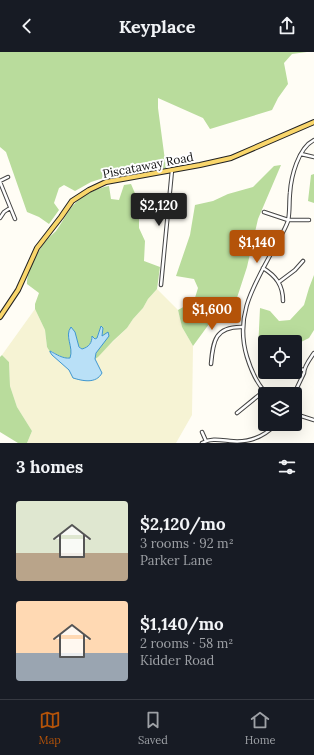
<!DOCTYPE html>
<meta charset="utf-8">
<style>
body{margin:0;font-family:Lora,serif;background:#242831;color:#f1f3f6;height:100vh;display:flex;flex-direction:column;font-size:15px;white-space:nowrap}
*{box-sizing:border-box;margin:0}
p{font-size:13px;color:#9ea1a6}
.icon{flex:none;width:22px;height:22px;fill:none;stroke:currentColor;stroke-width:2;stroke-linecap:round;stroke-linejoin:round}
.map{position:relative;height:391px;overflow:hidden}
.side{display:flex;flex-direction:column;background:#171b24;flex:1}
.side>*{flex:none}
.buttons{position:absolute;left:258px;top:283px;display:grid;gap:8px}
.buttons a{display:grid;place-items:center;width:44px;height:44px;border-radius:4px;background:#171b24;box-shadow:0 4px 16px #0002;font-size:20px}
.price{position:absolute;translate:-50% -34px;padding:0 9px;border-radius:4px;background:#b45309;color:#fff;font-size:13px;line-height:26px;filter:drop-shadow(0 1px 2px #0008)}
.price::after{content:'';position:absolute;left:50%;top:24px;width:12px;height:9px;margin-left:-6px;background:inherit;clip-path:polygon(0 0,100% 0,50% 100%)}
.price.current{background:#222;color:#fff}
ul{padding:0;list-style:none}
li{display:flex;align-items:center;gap:12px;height:100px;padding:0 16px}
li span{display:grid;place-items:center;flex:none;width:112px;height:80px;border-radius:4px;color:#555}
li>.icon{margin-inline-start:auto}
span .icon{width:48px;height:48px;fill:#fffc;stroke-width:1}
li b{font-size:17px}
h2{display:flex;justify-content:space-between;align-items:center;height:48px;padding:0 16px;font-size:17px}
header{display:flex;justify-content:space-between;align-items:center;height:52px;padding:0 16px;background:#171b24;font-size:18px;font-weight:800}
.tabs{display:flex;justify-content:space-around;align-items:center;height:56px;border-top:1px solid #363941;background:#171b24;font-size:11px;color:#9ea1a6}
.tabs a{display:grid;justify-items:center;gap:2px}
.tabs .current{color:#b45309}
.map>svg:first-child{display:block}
.farmland{fill:#f6f3d4}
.forest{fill:#b9dc9c}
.water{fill:#b9e0f7;stroke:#3f96cf}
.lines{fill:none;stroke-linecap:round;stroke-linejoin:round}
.minor-casing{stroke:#444;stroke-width:4.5}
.major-casing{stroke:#222;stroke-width:6}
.minor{stroke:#fff;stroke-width:2.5}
.major{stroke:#f9d66b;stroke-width:4}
.labels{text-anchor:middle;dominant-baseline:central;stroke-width:4;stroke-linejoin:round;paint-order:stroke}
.street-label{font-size:12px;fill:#111;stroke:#fff}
</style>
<header><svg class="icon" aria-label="back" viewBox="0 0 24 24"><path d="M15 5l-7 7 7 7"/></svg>Keyplace<svg class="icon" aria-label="share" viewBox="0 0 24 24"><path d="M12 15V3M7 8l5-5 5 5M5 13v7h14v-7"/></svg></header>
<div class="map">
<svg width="314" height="391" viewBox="0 0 314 391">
<rect width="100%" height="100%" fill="#fffdf5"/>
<!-- farmland -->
<path class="farmland" d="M157 237 178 258 182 275 193 294 192 363 176 391H27L32 379 17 355 10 334 9 310 2 303 35 257 45 278 47 295 52 303 69 318 73 326 99 314 95 307 127 276 133 267 143 256 148 247Z"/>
<!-- forest -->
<path class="forest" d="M0 0H307L292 2 284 11 288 32 278 46 272 58 210 77 203 66 158 46V56L166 116 116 122 91 130 75 139 64 133 59 136 54 151 59 158 49 172 39 165 27 160 6 100 0 95Z
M281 113 258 167 247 215 234 255 212 268 193 294 182 275 178 258 194 249 198 236 194 227 176 224 190 183 195 153 213 149 228 142 253 135 274 114Z
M314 122V151L308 149 311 123Z
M131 132 137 146 139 158V176L145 189 144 209 160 215 157 237 148 247 143 256 133 267 127 276 113 289 98 305 95 307C96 298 102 291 106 283L102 284 103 276 101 274 97 286 96 287 92 284C92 291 89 295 82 297 78 294 77 291 77 286L68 284C70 291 73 298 70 306 64 307 56 302 51 299L50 300 47 295 45 278 35 257V252L39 241 27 232C26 221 38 199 45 190 48 186 52 183 56 179 64 168 69 155 80 147 89 140 98 136 109 134L111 147 119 148 124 133Z
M314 223V278L309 286 295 293V290H265V314L258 298 260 256 270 259 279 269 290 268 304 253 309 236Z
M2 303 9 310 10 334 17 355 32 379 27 391H18L0 380V305Z"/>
<!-- water -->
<path class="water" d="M101 274 103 276 102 284 108 280 109 284 96 301 95 307 102 321C96 332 83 329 73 326L69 318 52 303 50 300V299C56 302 63 307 70 306 74 295 64 284 71 275L75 280 79 295 82 297C89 295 92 291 92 284L95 287 97 286Z"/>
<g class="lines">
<defs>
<path id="minor" d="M301 102 314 105
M0 129 8 125
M0 130 15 167
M264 160 288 168H309
M0 166 4 160 10 156
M263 216C276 224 283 233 283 249
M279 230 295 218 303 209
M161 233 172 118
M211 312C213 289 215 274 243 275
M295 316 304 318
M267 342C257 332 251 318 247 305 234 262 255 232 274 196 279 187 285 178 288 169 290 160 289 150 290 141 291 125 298 96 314 88
M294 342 304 321C304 314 310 307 314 301
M237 361 264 339
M295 362 314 368
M202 380 206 389
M202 391C211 386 220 388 230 389 248 391 264 385 276 372"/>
<path id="major" d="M0 265 18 238 37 196 61 165 72 149 89 138 106 130 200 113 231 106 314 70"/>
</defs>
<!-- minor casing -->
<use href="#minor" class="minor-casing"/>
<!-- major casing -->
<use href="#major" class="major-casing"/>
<!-- minor -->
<use href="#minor" class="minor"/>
<!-- major -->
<use href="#major" class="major"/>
</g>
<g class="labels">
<!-- street labels -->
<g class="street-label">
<text transform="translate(148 113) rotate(-11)">Piscataway Road</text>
</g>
</g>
</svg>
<div class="buttons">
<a><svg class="icon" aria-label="locate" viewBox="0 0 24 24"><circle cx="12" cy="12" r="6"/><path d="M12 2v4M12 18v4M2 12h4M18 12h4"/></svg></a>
<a><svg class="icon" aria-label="layers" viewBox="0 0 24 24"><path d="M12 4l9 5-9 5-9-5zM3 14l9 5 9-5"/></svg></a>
</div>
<b class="price current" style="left:159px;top:175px">$2,120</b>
<b class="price" style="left:257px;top:212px">$1,140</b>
<b class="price" style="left:212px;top:279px">$1,600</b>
</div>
<section class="side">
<h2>3 homes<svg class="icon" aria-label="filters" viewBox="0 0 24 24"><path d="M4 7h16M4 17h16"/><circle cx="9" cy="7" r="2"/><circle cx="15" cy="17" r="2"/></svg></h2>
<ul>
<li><span style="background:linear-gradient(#dfe7d0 65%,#b9a48a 0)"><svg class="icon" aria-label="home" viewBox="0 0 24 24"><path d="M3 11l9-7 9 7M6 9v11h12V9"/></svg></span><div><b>$2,120/mo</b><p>3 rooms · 92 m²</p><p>Parker Lane</p></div></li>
<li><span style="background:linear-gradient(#ffd9b3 65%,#9aa5b1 0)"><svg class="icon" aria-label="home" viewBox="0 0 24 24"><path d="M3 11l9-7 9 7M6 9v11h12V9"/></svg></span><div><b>$1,140/mo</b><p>2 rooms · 58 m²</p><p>Kidder Road</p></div></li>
</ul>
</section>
<nav class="tabs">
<a class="current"><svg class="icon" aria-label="map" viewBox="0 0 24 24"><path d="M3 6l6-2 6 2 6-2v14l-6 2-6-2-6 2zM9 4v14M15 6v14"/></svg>Map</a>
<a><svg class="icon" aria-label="saved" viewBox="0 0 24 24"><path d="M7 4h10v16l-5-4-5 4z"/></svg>Saved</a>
<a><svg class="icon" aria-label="home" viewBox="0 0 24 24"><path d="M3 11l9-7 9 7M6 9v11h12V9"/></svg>Home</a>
</nav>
